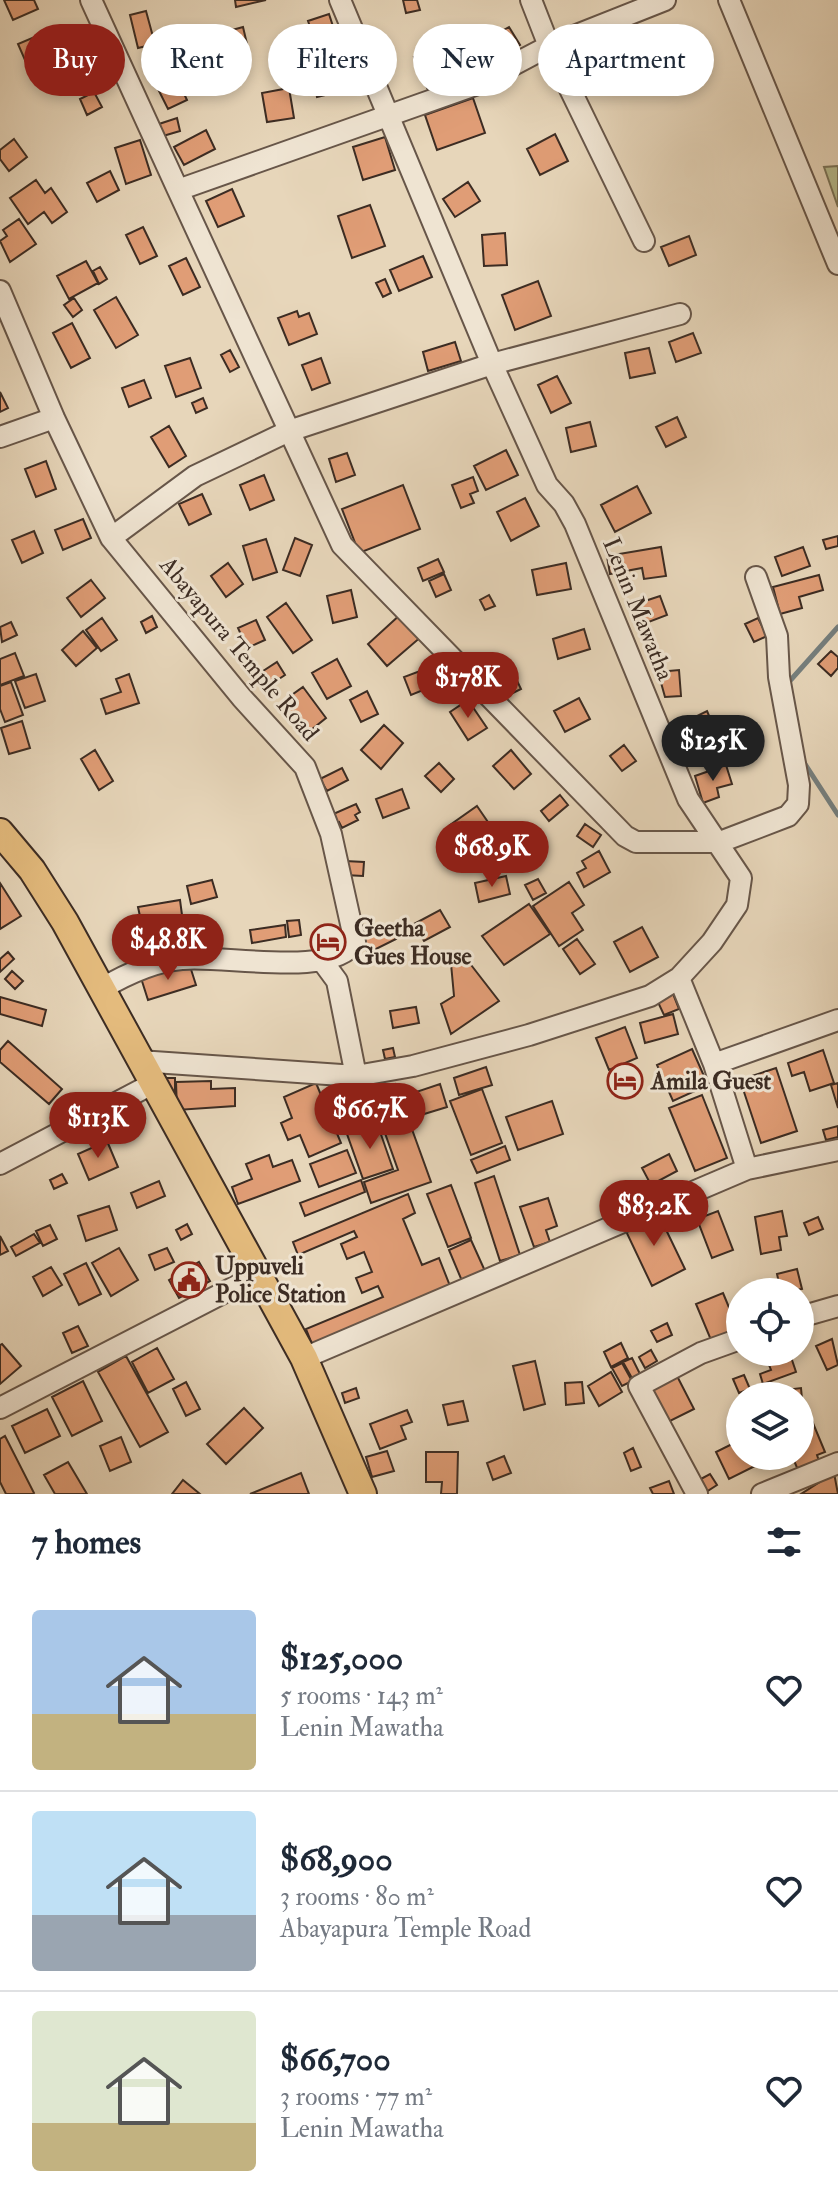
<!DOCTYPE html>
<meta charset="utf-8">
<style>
body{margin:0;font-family:"IM FELL Double Pica",serif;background:#f6f6f7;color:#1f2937;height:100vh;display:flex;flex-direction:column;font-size:30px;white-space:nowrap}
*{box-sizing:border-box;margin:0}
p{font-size:26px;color:#747a83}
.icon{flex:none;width:44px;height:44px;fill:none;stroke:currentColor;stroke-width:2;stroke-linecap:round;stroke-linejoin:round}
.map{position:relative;height:1494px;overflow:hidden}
.drawer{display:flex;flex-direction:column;background:#fff;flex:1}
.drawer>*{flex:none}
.hud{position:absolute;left:24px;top:24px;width:790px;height:72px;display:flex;gap:16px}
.buttons{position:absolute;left:726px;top:1278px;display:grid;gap:16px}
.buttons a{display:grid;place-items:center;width:88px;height:88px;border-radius:50%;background:#fff;box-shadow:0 4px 12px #0003;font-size:40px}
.price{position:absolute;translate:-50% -68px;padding:0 18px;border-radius:28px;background:#8f2418;color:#fff;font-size:26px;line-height:52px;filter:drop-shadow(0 2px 4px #0008)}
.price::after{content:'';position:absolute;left:50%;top:48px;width:24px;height:18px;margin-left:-12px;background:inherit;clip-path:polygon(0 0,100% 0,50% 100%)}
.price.on{background:#222;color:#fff}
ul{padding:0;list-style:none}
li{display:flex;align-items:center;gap:24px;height:200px;padding:0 32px}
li+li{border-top:2px solid #e0e1e3}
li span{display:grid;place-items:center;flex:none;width:224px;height:160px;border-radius:8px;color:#555}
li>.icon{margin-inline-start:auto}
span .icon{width:96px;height:96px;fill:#fffc;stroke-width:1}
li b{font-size:34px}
h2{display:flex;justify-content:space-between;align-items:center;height:96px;padding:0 32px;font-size:34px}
.pill{padding:0 28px;border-radius:36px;background:#fff;box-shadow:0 4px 12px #0003;font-size:28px;line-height:72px}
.pill.on{background:#8f2418;color:#fff}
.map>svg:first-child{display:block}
.green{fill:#b7bd8f;stroke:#7a7459;stroke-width:2}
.water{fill:#9bb6bb;stroke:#757f7e;stroke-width:2}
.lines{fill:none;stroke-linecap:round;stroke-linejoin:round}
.stream{stroke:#757f7e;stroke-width:5}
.building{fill:#e09d76;stroke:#3c2c23;stroke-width:2}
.minor-casing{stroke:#675649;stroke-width:24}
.major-casing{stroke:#3c2c23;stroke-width:30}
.minor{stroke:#efe4d2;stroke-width:20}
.major{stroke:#e4bb7d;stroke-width:26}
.labels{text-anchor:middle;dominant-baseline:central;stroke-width:6;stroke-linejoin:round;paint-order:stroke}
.street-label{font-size:24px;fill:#3c2c23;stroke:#efe4d2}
.poi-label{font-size:24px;font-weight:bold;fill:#3c2c23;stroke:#efe4d2;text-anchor:start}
</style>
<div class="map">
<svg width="838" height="1494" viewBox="0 0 838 1494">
<rect width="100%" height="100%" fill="#e7d6ba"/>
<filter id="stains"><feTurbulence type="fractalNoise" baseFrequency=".0025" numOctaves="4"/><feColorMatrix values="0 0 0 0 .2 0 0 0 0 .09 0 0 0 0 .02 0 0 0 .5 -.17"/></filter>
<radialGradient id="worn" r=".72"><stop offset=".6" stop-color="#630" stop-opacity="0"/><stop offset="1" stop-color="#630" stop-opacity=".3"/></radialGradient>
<!-- green -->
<path class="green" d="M838 166V207L824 167Z"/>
<!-- water -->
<path class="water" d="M378 1091 385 1111 350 1124 343 1104Z"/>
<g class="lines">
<!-- stream -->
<path class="stream" d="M788 683 838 627
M803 761 838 815"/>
</g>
<!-- building -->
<path class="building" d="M4 0H34L38 9 13 20Z
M235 0H266L236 7Z
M403 0H417L420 10 406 13Z
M146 11 155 44 138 48 130 15Z
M329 14 340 48 320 55 308 21Z
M58 27 75 66 35 83 18 44Z
M243 27 247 44 214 52 210 36Z
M509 27 520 45 502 55 491 37Z
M462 35 477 68 428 90 414 57Z
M172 68 187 100 168 109 152 77Z
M337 70 342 91 317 97 313 76Z
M289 88 294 118 267 122 262 93Z
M94 92 102 107 87 115 80 99Z
M473 98 485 133 437 150 425 115Z
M177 118 180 131 163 136 159 124Z
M206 130 215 149 184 165 174 147Z
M555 134 568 161 540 175 527 149Z
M385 137 395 170 363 180 353 147Z
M14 139 27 157 9 171 0 159V150Z
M140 140 151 175 126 184 115 148Z
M110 171 119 190 97 202 87 183Z
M36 180 45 193 51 188 67 212 52 223 44 212 28 224 10 198Z
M468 182 480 201 455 217 443 199Z
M232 189 244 216 218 227 206 201Z
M370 205 385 246 352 258 338 216Z
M19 219 36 244 10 262 0 241 7 236 3 230Z
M143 227 157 256 140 264 126 235Z
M505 233 507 265 484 266 482 235Z
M689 236 696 255 669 266 661 247Z
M423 256 432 277 399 291 390 270Z
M186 258 200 287 183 295 169 266Z
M86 261 98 283 69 299 57 276Z
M100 267 107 279 99 284 93 271Z
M385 279 391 293 383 297 376 283Z
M538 281 551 316 515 330 502 295Z
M116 297 138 335 116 348 94 310Z
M74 298 82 310 73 317 64 305Z
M297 311 299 317 309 313 317 334 289 345 278 318Z
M72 323 90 358 71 368 53 333Z
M693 333 701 353 676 362 669 342Z
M455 342 461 361 428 371 423 352Z
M649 348 655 373 630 378 625 353Z
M230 350 239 367 230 372 221 355Z
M190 358 201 388 176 397 165 366Z
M321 358 330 383 312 390 302 365Z
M557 376 571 403 551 413 538 385Z
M144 380 151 398 129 407 122 388Z
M0 392 8 408 0 412Z
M203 398 207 408 196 413 192 403Z
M677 417 686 437 666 447 656 427Z
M590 422 596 446 571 452 566 428Z
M169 426 186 456 169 467 151 437Z
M506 450 518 475 486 490 474 466Z
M347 453 355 475 336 482 329 459Z
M46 461 56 489 36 497 25 469Z
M264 475 274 500 250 510 240 485Z
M473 477 478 491 470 494 474 503 461 508 452 485Z
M403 485 420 529 359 553 342 509Z
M637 486 651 513 615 532 601 505Z
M202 494 211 514 189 525 179 504Z
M525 498 539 526 511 541 497 512Z
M83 519 91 538 63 550 55 530Z
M34 531 43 553 22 563 12 540Z
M838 536V546L826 549 823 540Z
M295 538 312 545 300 576 283 570Z
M266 539 277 572 253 580 243 546Z
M661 547 666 576 644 579 642 568 610 574 607 556Z
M803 547 810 566 782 576 775 557Z
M438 559 444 572 423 581 418 568Z
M228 563 243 584 226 597 211 576Z
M566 563 571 589 537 595 532 570Z
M444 574 451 590 436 597 429 581Z
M819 575 823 590 799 597 802 608 780 614 773 587Z
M91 580 105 598 81 617 67 598Z
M351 590 357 617 333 623 327 596Z
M489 595 495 606 485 610 480 600Z
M660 596 667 615 646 623 639 603Z
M286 603 312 640 293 653 267 617Z
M402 613 422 636 387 666 368 644Z
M152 616 157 627 146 633 141 622Z
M102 618 117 640 101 651 86 630Z
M758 618 767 636 754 642 745 624Z
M256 620 265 640 247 648 238 628Z
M11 622 17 635 2 642 0 627Z
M584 629 590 649 558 659 553 639Z
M83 631 97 648 76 666 62 650Z
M831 651 838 657V668L831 676 818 664Z
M15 653 24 676 0 685V659Z
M337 659 351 686 327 699 312 673Z
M277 662 285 675 268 686 260 673Z
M509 664 521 689 509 695 497 670Z
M436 665 443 682 411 695 404 677Z
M679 670 681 696 665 697 658 672Z
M36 674 45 701 25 708 15 681Z
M129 674 139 703 106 714 101 699 121 692 116 679Z
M11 682 23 715 5 722 0 709V686Z
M303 687 326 718 306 734 282 702Z
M367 691 378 714 361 722 350 700Z
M579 698 590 719 565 732 554 711Z
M468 700 487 728 468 740 450 712Z
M707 711 720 742 679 761 668 738 696 725 693 718Z
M22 721 30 748 9 754 1 728Z
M384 725 403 743 381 769 361 750Z
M624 745 636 761 622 771 610 756Z
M95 750 113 781 99 790 81 759Z
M511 750 531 774 514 789 493 766Z
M439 763 454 779 441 792 425 776Z
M726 765 732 784 717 788 719 797 703 803 695 776Z
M342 768 348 780 327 791 320 779Z
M402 789 409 808 383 818 376 799Z
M560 795 568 805 549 821 541 811Z
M356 804 360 812 355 815 358 820 342 828 339 822 335 823 331 815Z
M477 806 492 828 464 846 450 825Z
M585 824 601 835 593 847 577 836Z
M599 851 610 872 584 887 577 873 586 868 582 861Z
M345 861 364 862 363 876 345 875Z
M506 876 510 894 479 902 475 883Z
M538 879 546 893 533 900 525 885Z
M212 880 217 897 191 904 187 886Z
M569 882 584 905 572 913 583 930 559 946 533 906Z
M0 883 21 916 0 929Z
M180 900 182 915 141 921 138 907Z
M529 904 550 934 504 965 482 936Z
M440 910 450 927 424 941 414 924Z
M299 920 301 935 289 937 287 921Z
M388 924 396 939 368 953 361 938Z
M285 925 286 937 252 943 250 930Z
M642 927 658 957 630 972 614 942Z
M338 928 345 943 318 956 311 940Z
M577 939 595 964 580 974 563 949Z
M8 952 14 959 0 972V959Z
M461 952 499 1001 451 1034 441 1004 454 996 450 953Z
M189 963 196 985 148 1000 141 978Z
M12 971 23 981 15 989 5 979Z
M673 994 679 1009 664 1015 657 1000Z
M0 997 46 1010 42 1026 0 1014Z
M416 1007 419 1023 393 1028 390 1011Z
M673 1014 678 1034 645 1043 640 1023Z
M625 1027 637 1058 609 1070 596 1038Z
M8 1041 62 1089 49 1104 0 1062V1050Z
M393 1048 395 1057 385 1059 383 1050Z
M692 1049 708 1085 673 1101 657 1065Z
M823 1050 834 1083 810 1091 804 1072 792 1076 788 1063Z
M486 1067 492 1085 459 1095 454 1078Z
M776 1068 797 1131 761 1143 740 1080Z
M165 1078H175V1101Z
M211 1081V1089L235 1088V1106L177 1110 176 1082Z
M316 1083 341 1143 309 1157 300 1135 288 1140 281 1123 292 1118 284 1097Z
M838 1083V1108L831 1085Z
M395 1084 403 1105 390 1110 383 1088Z
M440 1084 447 1107 421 1115 413 1093Z
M482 1089 502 1143 471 1155 450 1101Z
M702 1095 727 1158 695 1171 669 1108Z
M552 1101 563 1134 518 1150 506 1117Z
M405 1110 431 1182 371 1203 364 1182 398 1170 380 1119Z
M128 1114 134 1134 111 1141 105 1122Z
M377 1123 393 1169 363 1179 347 1134Z
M838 1126V1137L826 1140 823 1130Z
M107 1141 118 1167 89 1180 78 1154Z
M505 1146 510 1160 477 1173 471 1160Z
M347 1150 356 1173 319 1187 310 1164Z
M669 1154 677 1171 651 1185 642 1168Z
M269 1155 273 1167 292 1160 300 1181 238 1204 232 1187 252 1179 246 1164Z
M62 1174 67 1183 54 1189 50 1180Z
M494 1176 520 1255 500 1261 475 1183Z
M361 1180 365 1192 305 1216 300 1203Z
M159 1181 165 1196 137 1208 131 1193Z
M451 1185 471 1238 448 1247 427 1194Z
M408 1194 415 1213 403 1219 422 1265 439 1258 450 1286 312 1344 306 1329 383 1297 378 1286 362 1293 356 1278 372 1272 364 1252 347 1259 341 1244 357 1237 354 1231 298 1255 293 1242Z
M548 1198 557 1226 546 1230 550 1242 534 1247 520 1207Z
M109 1206 117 1230 86 1241 78 1216Z
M657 1211 685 1269 652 1286 624 1227Z
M718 1211 733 1250 712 1258 697 1219Z
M782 1211 787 1236 779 1237 781 1250 761 1254 755 1217Z
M818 1217 823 1229 809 1235 804 1223Z
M187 1224 192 1234 181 1240 176 1230Z
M50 1225 57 1239 43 1246 36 1231Z
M34 1234 40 1243 16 1256 11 1247Z
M0 1236 8 1251 0 1255Z
M471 1240 485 1271 462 1281 449 1250Z
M119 1248 138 1280 111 1296 92 1263Z
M167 1248 174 1262 155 1270 149 1255Z
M199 1262 210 1281 179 1298 169 1280Z
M86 1263 101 1294 79 1305 64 1274Z
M51 1267 62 1285 43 1296 33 1277Z
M797 1269 802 1289 781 1292 777 1274Z
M723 1293 738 1329 711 1340 696 1304Z
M667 1323 672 1335 657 1342 651 1331Z
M78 1326 88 1346 72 1353 63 1333Z
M832 1339 838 1365 827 1370 816 1346Z
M621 1343 628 1358 611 1367 604 1352Z
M2 1344 21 1366 0 1384V1345Z
M157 1348 174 1379 148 1393 132 1362Z
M651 1350 657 1361 645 1368 639 1357Z
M764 1352H799L791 1357 796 1372 763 1384 760 1374 771 1370Z
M126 1356 168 1432 140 1447 98 1372Z
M632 1358 641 1376 633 1380 623 1362Z
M535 1361 545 1404 524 1410 513 1366Z
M622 1363 632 1381 622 1386 612 1368Z
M611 1372 622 1392 599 1406 588 1386Z
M744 1375 750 1389 739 1393 733 1379Z
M677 1376 694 1409 668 1422 651 1388Z
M83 1381 102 1421 72 1436 52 1397Z
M186 1382 200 1409 186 1416 173 1389Z
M582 1382 584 1403 566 1405 565 1383Z
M356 1388 359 1398 345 1403 342 1393Z
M801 1388 803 1410H800V1396H777L776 1391Z
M463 1401 468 1421 448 1425 443 1405Z
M244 1408 263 1428 226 1464 207 1444Z
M47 1409 60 1436 25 1453 12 1426Z
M407 1410 412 1422 401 1426 406 1439 380 1449 370 1424Z
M810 1416 825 1452 817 1455 819 1461 798 1470 792 1456H800V1420Z
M5 1436 34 1493 33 1494H6L0 1482V1439Z
M121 1437 131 1462 110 1471 100 1446Z
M740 1440V1456H753L757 1465 729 1479 716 1452Z
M633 1448 641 1467 631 1471 624 1453Z
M387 1451 394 1471 372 1477 366 1457Z
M426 1452H458L457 1494H441L442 1482H426Z
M504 1456 511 1473 493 1480 487 1463Z
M68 1462 87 1494H55L44 1475Z
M301 1473 309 1494H250Z
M834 1473 838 1494H801Z
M710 1474 717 1485 706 1492 699 1480Z
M183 1480 200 1494H172Z
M669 1481 674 1494H653L650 1488Z"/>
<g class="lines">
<defs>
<path id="minor" d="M91 0 178 190
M531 0 549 46 644 241
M665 0 549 46 475 85 178 190 342 545 625 836 636 842H720L788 816 798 804 799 785 779 677 777 636 756 577
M729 0 838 264
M0 291 54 418 111 538 242 698 305 767 331 834 355 942C332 979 221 954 182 959 154 961 125 975 101 989
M0 437 54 418
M111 538 195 476 289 431 492 364 680 314
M323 962 337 981 356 1076
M679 978 714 1064 747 1169
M139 1061 356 1076 413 1066 529 1035 650 996 679 978 712 942 737 905 741 878 688 799 575 524 564 504 547 485 492 364 340 0
M714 1064 838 1020
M0 1164 152 1084
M800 1317 838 1306
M304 1358 747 1169 838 1150
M0 1408 260 1274
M697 1494 639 1386 701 1353 740 1339
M762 1494 838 1463"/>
<path id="major" d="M0 832 32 870 65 922 304 1358 363 1494"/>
</defs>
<!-- minor casing -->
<use href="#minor" class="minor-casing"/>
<!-- major casing -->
<use href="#major" class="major-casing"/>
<!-- minor -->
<use href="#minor" class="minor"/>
<!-- major -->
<use href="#major" class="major"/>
</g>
<!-- icons -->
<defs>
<symbol id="hotel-ring" viewBox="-11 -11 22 22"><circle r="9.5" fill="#efe4d2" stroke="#8f2418" stroke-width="1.5"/><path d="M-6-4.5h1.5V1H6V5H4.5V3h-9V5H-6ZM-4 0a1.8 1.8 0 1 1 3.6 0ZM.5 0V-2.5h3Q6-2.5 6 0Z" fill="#8f2418"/></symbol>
<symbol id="civic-ring" viewBox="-11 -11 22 22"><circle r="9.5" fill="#efe4d2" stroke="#8f2418" stroke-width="1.5"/><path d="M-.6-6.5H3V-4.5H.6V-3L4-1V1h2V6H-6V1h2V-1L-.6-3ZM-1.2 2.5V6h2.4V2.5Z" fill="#8f2418"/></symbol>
</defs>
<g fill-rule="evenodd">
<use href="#hotel-ring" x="308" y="922" width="40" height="40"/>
<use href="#hotel-ring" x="605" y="1061" width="40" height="40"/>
<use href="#civic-ring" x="169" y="1260" width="40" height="40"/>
</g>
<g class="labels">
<!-- street labels -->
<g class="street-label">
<text transform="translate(638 609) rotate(68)">Lenin Mawatha</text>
<text transform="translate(239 649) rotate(50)">Abayapura Temple Road</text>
</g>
<!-- poi labels -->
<g class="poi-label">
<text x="354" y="928">Geetha<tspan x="354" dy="28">Gues House</tspan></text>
<text x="651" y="1081">Amila Guest</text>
<text x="215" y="1266">Uppuveli<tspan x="215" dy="28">Police Station</tspan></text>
</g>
</g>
<rect width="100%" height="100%" filter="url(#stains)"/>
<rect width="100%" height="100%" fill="url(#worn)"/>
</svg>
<div class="buttons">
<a><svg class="icon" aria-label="locate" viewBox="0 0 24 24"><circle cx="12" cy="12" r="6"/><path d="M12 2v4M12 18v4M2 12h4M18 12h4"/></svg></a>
<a><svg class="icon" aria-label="layers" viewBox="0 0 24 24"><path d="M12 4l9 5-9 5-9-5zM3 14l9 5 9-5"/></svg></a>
</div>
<b class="price" style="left:468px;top:720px">$178K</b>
<b class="price on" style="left:713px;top:783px">$125K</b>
<b class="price" style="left:492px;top:889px">$68.9K</b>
<b class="price" style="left:168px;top:982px">$48.8K</b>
<b class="price" style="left:370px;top:1151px">$66.7K</b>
<b class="price" style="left:98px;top:1160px">$113K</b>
<b class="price" style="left:654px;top:1248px">$83.2K</b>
<div class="hud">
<a class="pill on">Buy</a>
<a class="pill">Rent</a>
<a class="pill">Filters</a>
<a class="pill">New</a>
<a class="pill">Apartment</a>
</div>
</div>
<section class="drawer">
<h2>7 homes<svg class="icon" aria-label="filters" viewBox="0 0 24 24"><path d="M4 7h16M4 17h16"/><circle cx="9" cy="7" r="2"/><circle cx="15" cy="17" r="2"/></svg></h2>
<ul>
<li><span style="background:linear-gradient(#a9c7e8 65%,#c2b280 0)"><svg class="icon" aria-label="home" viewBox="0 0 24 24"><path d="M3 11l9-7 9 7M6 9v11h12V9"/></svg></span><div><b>$125,000</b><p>5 rooms · 143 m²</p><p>Lenin Mawatha</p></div><svg class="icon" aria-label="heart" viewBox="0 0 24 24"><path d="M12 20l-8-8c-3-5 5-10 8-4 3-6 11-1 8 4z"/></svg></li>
<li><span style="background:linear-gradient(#bfe0f5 65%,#9aa5b1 0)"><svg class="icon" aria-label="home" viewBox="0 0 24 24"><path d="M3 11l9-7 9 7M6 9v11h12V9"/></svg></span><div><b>$68,900</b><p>3 rooms · 80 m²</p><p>Abayapura Temple Road</p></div><svg class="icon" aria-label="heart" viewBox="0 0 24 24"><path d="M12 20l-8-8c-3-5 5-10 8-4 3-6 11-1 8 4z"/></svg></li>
<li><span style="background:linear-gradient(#dfe7d0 70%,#c2b280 0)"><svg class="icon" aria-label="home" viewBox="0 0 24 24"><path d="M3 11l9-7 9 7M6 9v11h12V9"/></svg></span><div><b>$66,700</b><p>3 rooms · 77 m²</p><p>Lenin Mawatha</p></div><svg class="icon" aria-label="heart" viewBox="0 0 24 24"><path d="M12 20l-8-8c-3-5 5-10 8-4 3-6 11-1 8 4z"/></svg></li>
</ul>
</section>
